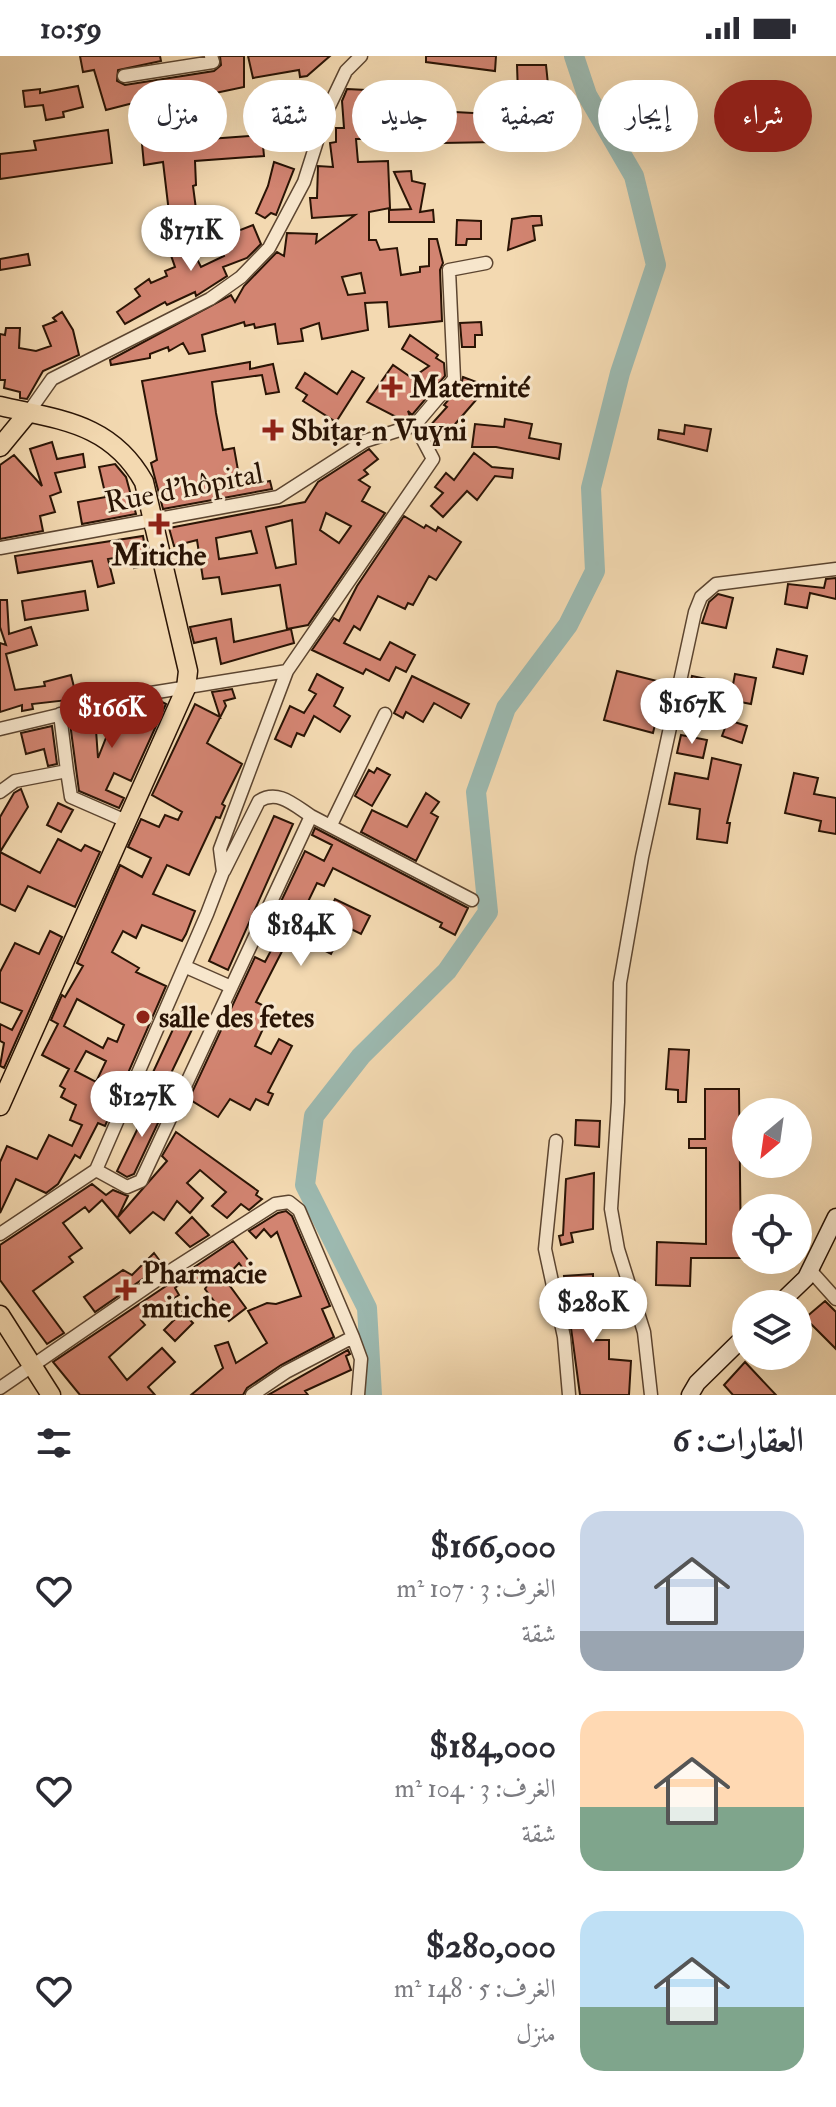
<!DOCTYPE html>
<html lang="ar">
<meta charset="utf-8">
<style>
body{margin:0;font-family:"IM FELL Double Pica",Amiri,serif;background:#f7f7f7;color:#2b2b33;direction:rtl;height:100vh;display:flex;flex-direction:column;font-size:30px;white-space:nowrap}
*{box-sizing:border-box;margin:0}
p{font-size:26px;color:#7c7c81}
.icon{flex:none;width:44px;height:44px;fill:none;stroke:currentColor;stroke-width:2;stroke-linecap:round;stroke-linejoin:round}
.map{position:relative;height:1339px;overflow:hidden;direction:ltr}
.panel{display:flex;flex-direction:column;background:#fff;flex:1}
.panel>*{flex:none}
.guide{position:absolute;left:24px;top:24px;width:788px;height:72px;direction:rtl;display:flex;gap:16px}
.needle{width:52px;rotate:209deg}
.buttons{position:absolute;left:732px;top:1042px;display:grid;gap:16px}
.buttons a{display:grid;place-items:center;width:80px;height:80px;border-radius:50%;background:#fff;box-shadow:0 8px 32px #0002;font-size:40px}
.price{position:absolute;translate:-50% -68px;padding:0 18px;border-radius:28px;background:#fff;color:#222;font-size:26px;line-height:52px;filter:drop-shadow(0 2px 4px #0008)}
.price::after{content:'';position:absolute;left:50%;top:48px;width:24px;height:18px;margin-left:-12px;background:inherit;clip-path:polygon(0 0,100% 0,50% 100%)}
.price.current{background:#8f2418;color:#fff}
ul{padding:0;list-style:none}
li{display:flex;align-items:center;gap:24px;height:200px;padding:0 32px}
li span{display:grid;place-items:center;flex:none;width:224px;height:160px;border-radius:24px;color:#555}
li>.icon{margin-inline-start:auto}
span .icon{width:96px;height:96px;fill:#fffc;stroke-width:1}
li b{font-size:34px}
h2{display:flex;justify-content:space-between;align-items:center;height:96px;padding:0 32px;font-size:34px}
.pill{padding:0 28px;border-radius:36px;background:#fff;box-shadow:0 8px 32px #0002;font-size:28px;line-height:72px}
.pill.current{background:#8f2418;color:#fff}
.status{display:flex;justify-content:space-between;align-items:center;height:56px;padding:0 40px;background:#fff;direction:ltr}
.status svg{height:22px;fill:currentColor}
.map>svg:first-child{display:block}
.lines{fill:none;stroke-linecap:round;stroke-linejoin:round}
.river{stroke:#9cb9b0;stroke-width:20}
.building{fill:#d28471;stroke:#2a1405;stroke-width:2;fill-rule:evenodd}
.minor-casing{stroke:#5c4530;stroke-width:15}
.secondary-casing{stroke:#2a1405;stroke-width:19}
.primary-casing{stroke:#2a1405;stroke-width:21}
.minor{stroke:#f7e6cc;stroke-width:12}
.secondary{stroke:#f7e6cc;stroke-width:16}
.primary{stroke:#f3d9b1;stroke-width:18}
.poi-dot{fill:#8f2418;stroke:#f7e6cc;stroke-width:3}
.labels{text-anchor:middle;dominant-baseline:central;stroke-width:6;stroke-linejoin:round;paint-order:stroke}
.poi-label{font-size:30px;font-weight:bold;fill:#2a1405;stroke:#f7e6cc;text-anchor:start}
.street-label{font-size:30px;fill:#2a1405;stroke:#f7e6cc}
</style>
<div class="status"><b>10:59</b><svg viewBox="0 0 49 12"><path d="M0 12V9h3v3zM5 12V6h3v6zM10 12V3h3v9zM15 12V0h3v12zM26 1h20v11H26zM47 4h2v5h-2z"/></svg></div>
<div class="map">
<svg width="836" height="1339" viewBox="0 0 836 1339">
<rect width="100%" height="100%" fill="#f3d9b1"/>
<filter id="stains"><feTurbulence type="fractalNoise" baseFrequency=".0025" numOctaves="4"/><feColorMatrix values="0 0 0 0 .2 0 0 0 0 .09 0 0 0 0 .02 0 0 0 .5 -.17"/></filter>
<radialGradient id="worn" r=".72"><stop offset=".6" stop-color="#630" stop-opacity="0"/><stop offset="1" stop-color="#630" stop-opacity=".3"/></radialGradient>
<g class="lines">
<!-- river -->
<path class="river" d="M372 1339 367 1252 305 1129 314 1060 361 1000 447 915 488 856 476 736 506 652 568 569 595 515 591 432 620 317 656 209 634 120 587 39 574 0"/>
</g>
<!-- building -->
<path class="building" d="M80 0H160L161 5 118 14 117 25 125 29 214 15 221 9 220 0H244V31L201 40 199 34 181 39 180 35 106 54 94 14 83 16Z
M248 0H330L307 20 300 21 299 14 253 22Z
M426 0H496L495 15 426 6Z
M517 9H546L549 38H518Z
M78 30 83 51 63 56 64 61 46 64 43 49 25 51 23 35 40 33V37Z
M347 33 366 34 364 61H370V83H356L358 106 388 105 390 152 369 156V184H376L380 194 397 192 401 219 420 216V211L429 210V183H437L443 207 440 214 442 265 389 271 387 246 365 247 368 274 322 283 319 267 301 273 303 285 278 288 275 268 255 272 254 268 245 270 244 266 202 279 205 295 189 298 183 287 169 295 168 291 150 298V302L111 309 110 304 231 239 235 246 244 230 277 196 284 200 287 177 317 178 316 187 355 159 312 162 310 142H317L318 110 333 111 330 87 336 86V72H344L342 45ZM361 217 365 237 348 239 342 221Z
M436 55 545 61 542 85 442 87Z
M108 74 112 107 0 123V98L36 94 34 85Z
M262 79 264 100 195 105 196 129 193 130 197 161 170 165 163 106 144 109 142 88Z
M274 106 294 113 276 159 271 157 265 162 256 157 268 130Z
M411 115 412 125 425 128 420 156 433 154 434 166H389V154L411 153 394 116Z
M532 160H541L542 169 533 170 535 184 508 194 512 163Z
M457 164 481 165V183H467L466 189H456Z
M253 169 261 188 247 202 223 211 227 220 196 240 195 236 167 249 165 246 125 268 117 256 140 240 135 233 149 223 151 227 167 220 165 215 175 211 167 188 186 182 192 203 196 201 201 211 224 200 217 183Z
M28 198 30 209 0 214V203Z
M62 256 73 274 79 299 43 315 27 343 20 342V336L4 332 5 324H0V278L5 279 6 272H20L19 292 36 295 51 290 43 270 56 265 53 262Z
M481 266 482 279H475V291H462L460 267Z
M410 279 438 299 436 302 444 307 445 320 412 359 408 355 410 361 400 363 367 346 393 309 412 322 429 310 402 293Z
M250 306V313L273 308 279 336 266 338 262 319 212 326 216 357 223 394 234 392 241 431 270 425 272 433 163 453 151 407 157 404 142 325Z
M352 315 364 322 336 366 303 345 307 339 296 332 305 317 337 338Z
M463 321 476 326 473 341 476 344 450 374 445 370 436 380 428 372 447 351 444 349 461 329Z
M505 363 532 368 529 382 561 388 559 403 496 391H472L475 368 504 371Z
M685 369 711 373 707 395 658 383 659 374 684 378Z
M52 386 57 403 83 398 85 411 55 417 61 436 50 440 55 456 40 460 43 475 0 483V409L14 399 42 430 30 393Z
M369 393 378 403 364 414 368 418 359 424 370 431 362 445 385 457 308 569 287 573 280 529 222 538 219 521 203 523 197 484 174 490 169 472 305 446 318 426ZM326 457 351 470 339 487 320 474ZM292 464 296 508 276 512 266 471ZM251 475 257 497 219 503 216 482Z
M474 397 492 411 513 413 512 422 495 420 477 444 467 435 443 461 431 450 443 437 435 431 446 417 454 424Z
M115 408 126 421 136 458 82 468 78 446 106 441 99 411Z
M404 460 424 472 426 469 436 475 438 471 461 486 436 524 429 520 413 549 408 547 405 553 378 540 360 574 354 570 344 587 380 604 390 586 415 599 406 616 396 611 389 625 366 613 363 618 312 594 334 562 339 565 357 530Z
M143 480 148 509 134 512 132 499 108 503 114 527 98 531 92 505 18 517 15 500Z
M836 522V543L810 537 807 552 785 548 788 528 824 532 826 523Z
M85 535 88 554 25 564 22 545Z
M718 538 733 542 726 572 702 567 709 546Z
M0 544H7L9 578 31 571 37 589 6 598 15 634 45 630 44 626 71 619 77 643 32 648 33 653 22 655V649L0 656V587L6 589 0 571Z
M231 563 234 586 291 573 294 587 221 608 216 582 194 587 190 571Z
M777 593 807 600 803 618 773 611Z
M617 615 665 627 653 677 604 664Z
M317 618 343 632 334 650 350 660 340 676 314 660 304 680 297 677 291 691 275 683 290 650 304 657 316 638 309 634Z
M735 618 756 622 751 648 730 644Z
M412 620 469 648 461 662 434 647 423 666 406 656 403 662 394 657Z
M692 620 716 625 707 663 684 658Z
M232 633 235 642 224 645 226 650 207 687 242 708 222 748 225 750 220 762 216 761 189 819 167 809 153 838 195 855 186 878 182 885 142 869 136 882 123 875 112 896 139 912 136 916 166 930 105 1070 98 1067 80 1102 75 1099 58 1128 46 1137 16 1123 0 1157V1106L7 1090 37 1103 49 1079 72 1090 82 1069 70 1064 76 1049 61 1041 65 1033 60 1030 69 1013 42 999 58 968 51 964 62 939 65 941 83 910 77 907 120 809 142 821 151 802 128 791 141 763 159 771 165 759 178 764 182 756 152 739 195 648 220 661 212 636ZM77 943 124 969 117 986 108 982 103 992 64 970ZM86 995 106 1005 96 1026 75 1015Z
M160 645 166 648 131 725 114 717 106 734 124 742 119 752 79 735 70 667 95 660 98 702 117 654 133 659 138 649 143 648 155 654Z
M728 664 747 670 742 687 722 680Z
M52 670 57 708 48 710 44 693 26 698 21 677Z
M681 679 707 684 703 702 677 697Z
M712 702 741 709 727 767H730L727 787 697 783 700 753 669 748 675 717 708 723Z
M377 712 390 719 372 750 355 740 369 714 374 717Z
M794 717 818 722 814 738 836 742V778L819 775 821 765 785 757Z
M21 733 28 751 0 796V761L14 737Z
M426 737 439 746 431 757 438 761 416 805 361 776 372 754 407 771Z
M58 747 73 754 61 776 47 769Z
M274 760 293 768 228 914 209 905Z
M315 772 468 852 455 879 440 871 442 867 333 812 324 830 317 827 304 854 325 865 335 843 370 860 361 878 345 870 331 898 308 886 312 877 296 868 256 946 268 952 265 958 269 960 255 990 271 998 279 983 292 990 268 1036 273 1038 268 1049 256 1043 250 1054 230 1043 218 1061 189 1043 255 901 265 906 276 885 265 879 305 795 324 805 332 789 312 779Z
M58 783 81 795 85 789 100 796 75 851 28 830 15 855 0 848V796L40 817Z
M50 875 62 881 4 1012 0 1010 4 987 0 985V968L12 974 22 955 0 946V916L15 887 39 898Z
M182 954 198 961 163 1034 148 1027Z
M669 993 689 994 686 1046H678V1034L666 1033Z
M705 1033H739L741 1202H691L690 1230 656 1229 657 1186 706 1188V1092H689V1083H705Z
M152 1043 166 1050 134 1118 127 1121 117 1115Z
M576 1064 600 1065 599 1091 575 1089Z
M176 1076 258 1135 256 1139 262 1143 249 1154 241 1148 227 1162 212 1150 226 1136 200 1114 187 1127 203 1142 190 1157 177 1145 164 1164 153 1156 130 1177 102 1144 89 1156 85 1151 63 1167 82 1192 69 1201 73 1206 33 1235 64 1277 47 1288 0 1224V1189L92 1128 106 1139 113 1134 128 1140 118 1161 167 1105 162 1100Z
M594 1117 593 1173 571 1177 573 1186 561 1189 559 1180 563 1179 566 1123Z
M286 1155 292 1160 330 1250 322 1253 334 1281 281 1309 247 1332 243 1339H191L223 1312 215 1290 228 1286 236 1307 267 1287 248 1255 267 1247 276 1248 301 1240 277 1176 271 1181 264 1173 256 1182 249 1175 278 1157Z
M192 1161 209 1179 190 1191 176 1177Z
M233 1185 252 1209 245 1215 239 1207 228 1219 230 1230 246 1252 229 1265 205 1233 215 1218 200 1227 190 1220 175 1232 179 1239 141 1264 145 1269 109 1301 127 1324 162 1292 175 1306 148 1331 155 1339H80L53 1306Z
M154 1197 163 1209 95 1256 84 1241 123 1214 132 1219Z
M593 1218 594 1284H609V1303L631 1305 629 1339H580L564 1220Z
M825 1245 836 1256V1293L805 1262Z
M182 1256 193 1267 175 1285 164 1274Z
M348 1294 350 1298 346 1300 351 1314 305 1335 308 1339H268Z
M745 1306 776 1339H733L724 1329Z"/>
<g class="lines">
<defs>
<path id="minor" d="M124 20 213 6 211 0
M28 357 52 323 210 243 241 221 269 192 304 126 326 57 346 15 361 0
M0 492 278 441 365 385 415 369 454 323 449 214 486 207
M287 615 433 403 415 369
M60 658 67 715
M0 673 151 637 287 615 220 793 223 816 207 858 96 1114 0 1178
M0 736 15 725 67 715 71 741 126 765
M311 760 472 844
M331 769 385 658
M186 911 229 930
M556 1085 545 1193 564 1281 569 1339
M96 1114 127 1131 141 1125 311 760C294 749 278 733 259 745L224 815
M810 1214 836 1243
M353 1281 361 1303 358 1339
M0 1332 167 1217 275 1148 289 1146 299 1154 353 1281 286 1316 252 1339
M651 1339 644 1276 618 1193 611 1153 618 1046 620 927 642 801 695 556 701 541 716 528 836 513"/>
<path id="secondary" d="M779 1248 806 1222 836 1161
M690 1339 697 1327 746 1279"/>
<path id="primary" d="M0 350C60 364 111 367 144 426L188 615 186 632 0 1050
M0 391 28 357
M0 1259 51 1339"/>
</defs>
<!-- minor casing -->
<use href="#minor" class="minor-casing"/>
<!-- secondary casing -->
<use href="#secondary" class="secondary-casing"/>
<!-- primary casing -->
<use href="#primary" class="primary-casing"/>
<!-- minor -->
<use href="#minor" class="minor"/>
<!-- secondary -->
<use href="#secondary" class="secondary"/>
<!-- primary -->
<use href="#primary" class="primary"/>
</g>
<!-- markers -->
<g class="poi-dot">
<path d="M388 319h8v8h8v8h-8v8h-8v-8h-8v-8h8z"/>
<path d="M269 362h8v8h8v8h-8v8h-8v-8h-8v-8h8z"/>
<path d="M155 456h8v8h8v8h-8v8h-8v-8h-8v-8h8z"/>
<circle cx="143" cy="961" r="8"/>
<path d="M122 1222h8v8h8v8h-8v8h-8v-8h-8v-8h8z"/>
</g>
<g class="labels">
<!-- poi labels -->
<g class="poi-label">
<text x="410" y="331">Maternité</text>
<text x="291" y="374">Sbiṭaṛ n Vuɣni</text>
<text x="159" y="499" text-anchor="middle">Mitiche</text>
<text x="159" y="961">salle des fetes</text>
<text x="142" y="1217">Pharmacie<tspan x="142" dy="34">mitiche</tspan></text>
</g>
<!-- street labels -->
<g class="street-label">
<text transform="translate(184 432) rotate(-11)">Rue d'hôpital</text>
</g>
</g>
<rect width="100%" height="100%" filter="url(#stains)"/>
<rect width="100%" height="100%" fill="url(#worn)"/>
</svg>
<div class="buttons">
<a><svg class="needle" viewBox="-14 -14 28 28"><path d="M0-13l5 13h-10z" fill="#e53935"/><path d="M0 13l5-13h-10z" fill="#7c7c81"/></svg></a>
<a><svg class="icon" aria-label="locate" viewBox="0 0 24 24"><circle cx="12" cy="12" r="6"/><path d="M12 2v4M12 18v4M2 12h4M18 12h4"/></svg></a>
<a><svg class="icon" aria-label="layers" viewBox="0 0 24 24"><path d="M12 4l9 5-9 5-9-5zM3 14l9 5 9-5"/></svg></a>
</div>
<b class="price" style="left:191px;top:217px">$171K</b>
<b class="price" style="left:692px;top:690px">$167K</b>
<b class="price current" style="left:112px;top:694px">$166K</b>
<b class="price" style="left:301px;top:912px">$184K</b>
<b class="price" style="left:142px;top:1083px">$127K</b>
<b class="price" style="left:593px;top:1289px">$280K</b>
<div class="guide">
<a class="pill current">شراء</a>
<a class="pill">إيجار</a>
<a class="pill">تصفية</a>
<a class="pill">جديد</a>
<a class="pill">شقة</a>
<a class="pill">منزل</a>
</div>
</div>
<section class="panel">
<h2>العقارات: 6<svg class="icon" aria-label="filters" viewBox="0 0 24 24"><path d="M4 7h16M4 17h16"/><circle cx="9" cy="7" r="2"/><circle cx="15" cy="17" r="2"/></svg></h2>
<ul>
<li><span style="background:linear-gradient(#c9d6e8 75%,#9aa5b1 0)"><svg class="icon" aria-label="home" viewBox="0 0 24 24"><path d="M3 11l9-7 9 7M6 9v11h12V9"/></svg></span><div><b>$166,000</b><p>الغرف: 3 · 107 m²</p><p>شقة</p></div><svg class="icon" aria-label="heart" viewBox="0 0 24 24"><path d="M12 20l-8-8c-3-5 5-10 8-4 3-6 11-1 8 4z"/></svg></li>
<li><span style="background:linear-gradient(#ffd9b3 60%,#7fa58c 0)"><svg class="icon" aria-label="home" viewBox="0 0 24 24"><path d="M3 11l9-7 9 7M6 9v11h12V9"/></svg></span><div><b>$184,000</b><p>الغرف: 3 · 104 m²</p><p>شقة</p></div><svg class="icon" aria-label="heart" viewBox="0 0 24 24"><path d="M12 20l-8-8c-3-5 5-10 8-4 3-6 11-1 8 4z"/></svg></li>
<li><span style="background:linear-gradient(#bfe0f5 60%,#7fa58c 0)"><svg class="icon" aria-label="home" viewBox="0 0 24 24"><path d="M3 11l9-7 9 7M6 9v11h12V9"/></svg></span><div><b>$280,000</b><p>الغرف: 5 · 148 m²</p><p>منزل</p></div><svg class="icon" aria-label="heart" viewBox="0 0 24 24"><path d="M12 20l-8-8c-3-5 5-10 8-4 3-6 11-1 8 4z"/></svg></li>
</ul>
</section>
